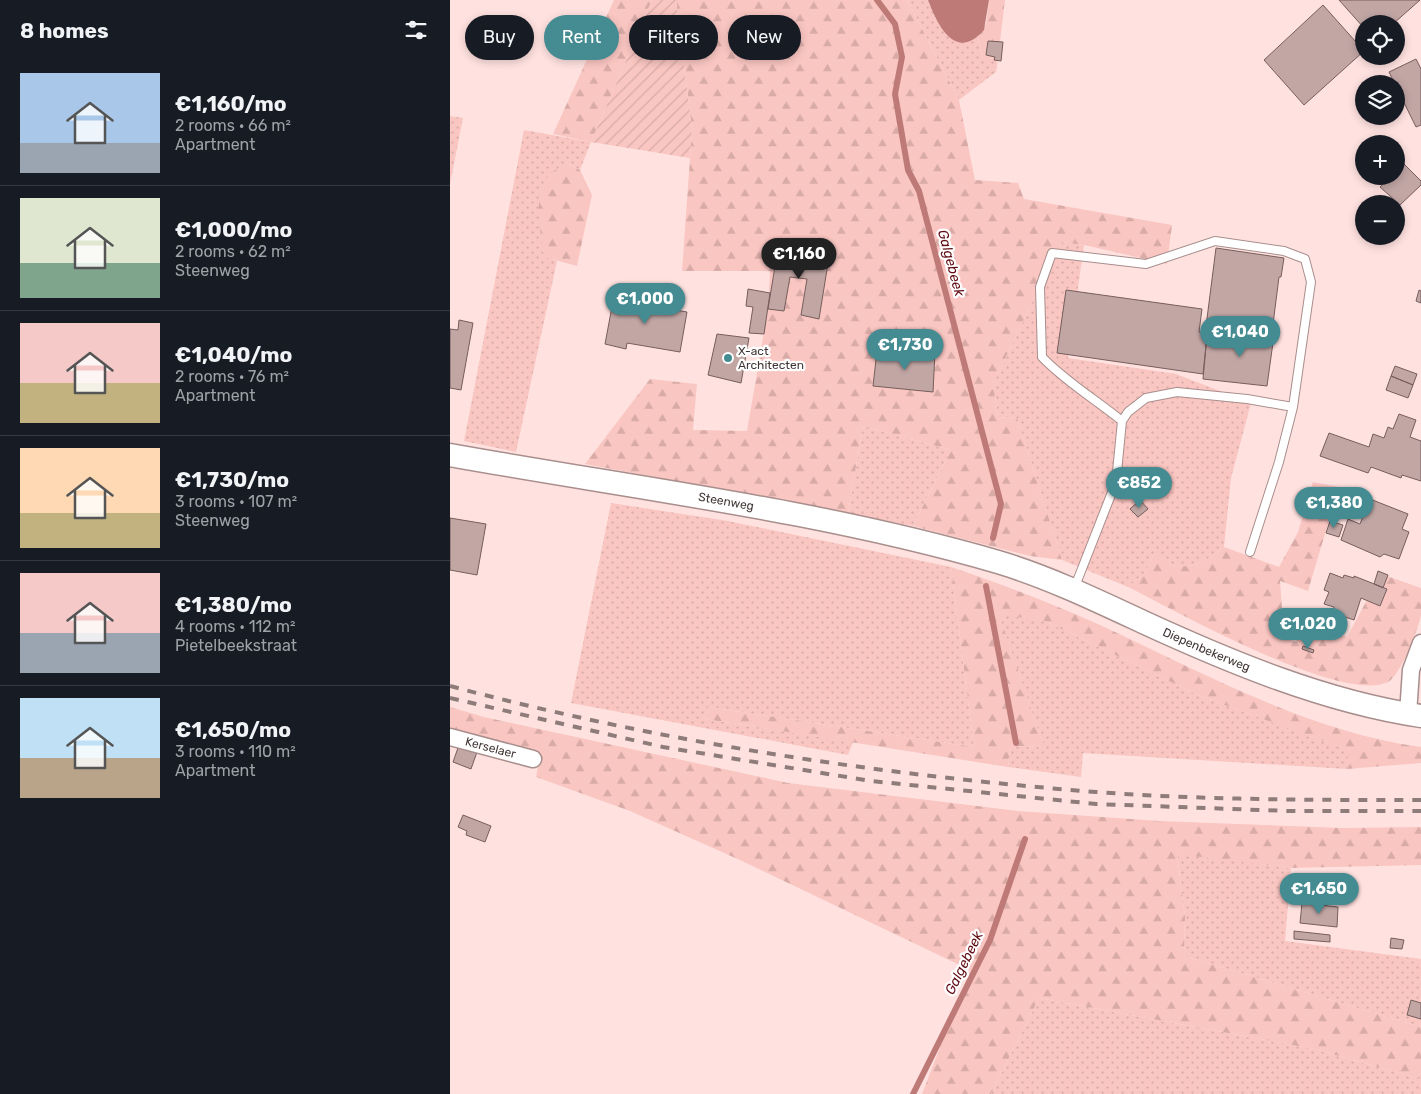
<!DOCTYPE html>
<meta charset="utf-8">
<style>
body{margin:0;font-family:Rubik,sans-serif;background:#242831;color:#f1f3f6;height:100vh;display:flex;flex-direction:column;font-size:19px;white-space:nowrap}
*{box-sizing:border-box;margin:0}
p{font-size:16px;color:#9ea1a6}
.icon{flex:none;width:28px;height:28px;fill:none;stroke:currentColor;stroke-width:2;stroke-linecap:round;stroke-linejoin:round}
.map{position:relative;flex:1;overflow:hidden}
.sheet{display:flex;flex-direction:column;background:#171b24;width:450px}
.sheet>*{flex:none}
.hud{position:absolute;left:15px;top:15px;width:475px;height:45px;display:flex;gap:10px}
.controls{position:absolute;left:905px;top:15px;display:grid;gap:10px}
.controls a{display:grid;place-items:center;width:50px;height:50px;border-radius:50%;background:#171b24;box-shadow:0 2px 8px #0003;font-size:25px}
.price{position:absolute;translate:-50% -42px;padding:0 11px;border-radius:18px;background:#448b92;color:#fff;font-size:16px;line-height:32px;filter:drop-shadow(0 1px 2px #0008)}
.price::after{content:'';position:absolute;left:50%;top:30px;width:15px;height:11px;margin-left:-8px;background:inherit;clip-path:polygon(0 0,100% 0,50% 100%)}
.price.selected{background:#222;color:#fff}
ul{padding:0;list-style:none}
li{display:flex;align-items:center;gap:15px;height:125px;padding:0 20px}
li+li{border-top:1px solid #363941}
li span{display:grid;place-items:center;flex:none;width:140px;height:100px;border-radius:0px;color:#555}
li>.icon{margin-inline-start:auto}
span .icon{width:60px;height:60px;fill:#fffc;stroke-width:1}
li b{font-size:21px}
h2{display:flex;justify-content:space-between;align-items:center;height:60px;padding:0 20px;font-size:21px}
.pill{padding:0 18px;border-radius:22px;background:#171b24;box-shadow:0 2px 8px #0003;font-size:18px;line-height:45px}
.pill.selected{background:#448b92;color:#fff}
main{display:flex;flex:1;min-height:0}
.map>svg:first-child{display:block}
.grass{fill:url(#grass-dots)}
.forest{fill:url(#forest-firs)}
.garden{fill:url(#garden-furrows)}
.water{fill:#be7a77}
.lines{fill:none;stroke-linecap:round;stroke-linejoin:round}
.stream{stroke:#be7a77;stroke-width:6}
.building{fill:#c1a6a4;stroke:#765e5c}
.service-casing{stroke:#a88e8c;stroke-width:10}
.minor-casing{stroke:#a88e8c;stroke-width:19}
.secondary-casing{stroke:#a88e8c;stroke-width:25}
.service{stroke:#fff;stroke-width:8}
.minor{stroke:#fff;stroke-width:16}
.secondary{stroke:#fff;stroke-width:22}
.rail{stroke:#8e7c7a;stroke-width:4;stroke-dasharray:9 9;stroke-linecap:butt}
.poi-dot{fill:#448b92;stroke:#fff;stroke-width:2}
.labels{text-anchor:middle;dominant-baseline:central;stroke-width:4.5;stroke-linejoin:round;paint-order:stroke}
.poi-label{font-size:12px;fill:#413635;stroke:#fff;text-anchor:start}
.street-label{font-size:12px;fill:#413635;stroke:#fff}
.water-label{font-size:14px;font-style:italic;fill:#600c13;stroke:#fff}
</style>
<main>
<section class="sheet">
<h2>8 homes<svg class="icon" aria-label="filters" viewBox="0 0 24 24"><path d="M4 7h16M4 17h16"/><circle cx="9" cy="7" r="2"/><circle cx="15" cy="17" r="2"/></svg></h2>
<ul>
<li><span style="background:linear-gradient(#a9c7e8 70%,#9aa5b1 0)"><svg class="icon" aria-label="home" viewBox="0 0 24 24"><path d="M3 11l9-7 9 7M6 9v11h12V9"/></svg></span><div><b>€1,160/mo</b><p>2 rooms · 66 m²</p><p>Apartment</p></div></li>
<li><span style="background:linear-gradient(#dfe7d0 65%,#7fa58c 0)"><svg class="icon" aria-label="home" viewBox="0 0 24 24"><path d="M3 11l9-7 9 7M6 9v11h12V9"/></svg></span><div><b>€1,000/mo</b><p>2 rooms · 62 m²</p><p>Steenweg</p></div></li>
<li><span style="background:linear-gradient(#f6c9c9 60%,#c2b280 0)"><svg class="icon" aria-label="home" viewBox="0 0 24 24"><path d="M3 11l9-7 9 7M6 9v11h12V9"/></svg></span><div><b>€1,040/mo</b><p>2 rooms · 76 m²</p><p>Apartment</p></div></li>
<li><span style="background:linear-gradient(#ffd9b3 65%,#c2b280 0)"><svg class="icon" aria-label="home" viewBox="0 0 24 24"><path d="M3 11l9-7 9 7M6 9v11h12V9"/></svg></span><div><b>€1,730/mo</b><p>3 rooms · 107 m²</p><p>Steenweg</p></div></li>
<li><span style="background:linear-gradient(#f6c9c9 60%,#9aa5b1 0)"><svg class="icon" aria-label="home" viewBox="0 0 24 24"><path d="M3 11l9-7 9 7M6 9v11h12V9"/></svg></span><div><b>€1,380/mo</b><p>4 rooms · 112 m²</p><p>Pietelbeekstraat</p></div></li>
<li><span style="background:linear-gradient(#bfe0f5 60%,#b9a48a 0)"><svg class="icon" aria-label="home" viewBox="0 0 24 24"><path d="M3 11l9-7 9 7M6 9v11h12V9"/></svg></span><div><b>€1,650/mo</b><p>3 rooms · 110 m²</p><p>Apartment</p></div></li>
</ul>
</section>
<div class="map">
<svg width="971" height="1094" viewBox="0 0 971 1094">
<defs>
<pattern id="grass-dots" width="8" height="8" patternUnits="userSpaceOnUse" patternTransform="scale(1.25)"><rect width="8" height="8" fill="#fac6c2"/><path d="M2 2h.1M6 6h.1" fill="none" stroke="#d8aba7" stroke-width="1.8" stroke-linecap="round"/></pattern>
<pattern id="forest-firs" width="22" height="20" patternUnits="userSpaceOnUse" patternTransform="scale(1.25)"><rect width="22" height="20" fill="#fac6c2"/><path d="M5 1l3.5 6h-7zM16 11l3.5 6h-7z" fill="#d8aba7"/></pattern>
<pattern id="garden-furrows" width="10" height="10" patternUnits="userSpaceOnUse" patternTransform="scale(1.25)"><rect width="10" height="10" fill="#fac6c2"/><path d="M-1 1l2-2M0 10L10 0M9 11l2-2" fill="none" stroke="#d8aba7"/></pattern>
</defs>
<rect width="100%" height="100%" fill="#ffe2e0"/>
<!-- grass -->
<path class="grass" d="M457 0H478C487 23 499 51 527 37L533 58 548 59 546 72 509 100Z
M0 116 13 118 0 184Z
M74 130 141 142 130 170 119 165 94 256 107 261 66 452 14 441Z
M611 242 634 245 618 358 726 374 801 403 781 478 774 547C761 559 744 568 726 566 719 565 710 558 704 554L695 573 678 587 612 560 567 418 548 417 543 384Z
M413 426 501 450 463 526 398 513Z
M161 503 278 521 501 567 524 747 258 707 255 719 403 742 398 755 121 703Z
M548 613 595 621 750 696 899 750 897 769 633 753 631 777 558 767 560 746 594 747Z
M727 853 841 868 835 941 971 959V1027L734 956 735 917Z
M589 998 864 1049 971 1079V1094H541Z"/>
<!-- forest -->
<path class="forest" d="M164 0H202L141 142 103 134Z
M226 0H457L509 100 525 180 568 183 574 199 722 225 717 264 634 245 611 242 543 384 548 417 567 418 612 560 580 556 463 526 501 450 413 426 398 513 135 464 200 379 247 384 243 430 297 431 318 309 320 271H232L242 130Z
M539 0H555L548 59 533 58 527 37 536 24Z
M119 165 130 170 142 195 127 266 94 257C91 233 81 192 101 173 105 169 114 167 119 165Z
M863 482 889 487 858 591 830 581 832 608 828 636 846 642 857 623 897 637 931 574 971 588C971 597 971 606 971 615 969 628 950 676 938 682 893 705 724 610 678 587L695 573 704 554C710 557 719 565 726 566 744 568 761 559 774 547L829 567 848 532Z
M501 567C552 584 601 603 650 625 754 673 856 731 971 747V763L897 769 898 750 750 696 595 621 549 614 594 747 560 746 558 767 255 719 258 707 524 747Z
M0 707 34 717 338 783 568 811 709 821 893 828 971 827V865L841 868 727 854 735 917 734 956 971 1027V1079L864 1049 589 998 541 1094H472L520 970 292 861 180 811 86 777 90 755 0 732Z"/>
<!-- garden -->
<path class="garden" d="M202 0H226L242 130 240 158 141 142Z"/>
<!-- water -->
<path class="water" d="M478 0H539L534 30C505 63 487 24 478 0Z"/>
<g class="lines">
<!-- stream -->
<path class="stream" d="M427 0 445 24 452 57 445 94 458 170 469 191 551 504 543 538
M536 586 566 743
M463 1094 540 940 575 839"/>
</g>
<!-- building -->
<path class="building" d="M889 0H970L943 24H914V28Z
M873 5 914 51 854 105 814 60Z
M538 41 553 42 551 61 544 60 545 57 536 55Z
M966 59 971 69V125L966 127 939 72Z
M953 163 971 181V185L950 205 930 187 941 176H946V170Z
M328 248 379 257 369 319 351 315 357 279 340 277 334 311 318 309Z
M766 248 834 258 831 277H829L822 332 794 328 792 340 757 336 753 374 607 353 616 290 752 309 749 332 755 334Z
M298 289 320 293 314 334 299 333 303 307 296 306Z
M969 290 971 291V303L966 301Z
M167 292 182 294 180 303 211 308 219 294 225 301 219 309 237 312 230 352 177 343 176 349 155 344 164 296H167Z
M9 320 23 323 11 390 0 388V329L8 330Z
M822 327 825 328 817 386 753 379 757 336 792 340 794 328 822 332Z
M267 334 299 338 291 383 258 375Z
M459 350 485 352 483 392 423 386 427 351 458 354Z
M945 366 967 374 963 385 941 376Z
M941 376 963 385 958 398 936 390Z
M949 414 966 420 960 437 971 441V481L952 475 951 478 921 467 918 473 870 456 879 433 919 447 923 434 934 438 938 427 943 429Z
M920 499 958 514 952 529 959 532 949 559 934 554 930 557 891 540 898 519 910 524Z
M690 500 698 509 688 517 680 509Z
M0 518 36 524 27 575 0 570Z
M880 521 893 525 889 537 876 533Z
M928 571 938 575 933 588 924 584Z
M880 573 893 578 894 575 904 578V576L937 589 930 606 911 598 904 620 895 617 894 621 881 616 884 607 874 604 879 592 874 590Z
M853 646 864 650 863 653 852 649Z
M9 745 27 752 21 769 3 762Z
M13 815 41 826 35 842 16 835 17 831 8 827Z
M852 903 888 907 887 927 850 923Z
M844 931 880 935V942L844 939Z
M941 938 954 940 952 949 940 948Z
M961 1000 971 1003V1019L957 1015Z"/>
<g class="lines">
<defs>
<path id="service" d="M672 421C645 399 616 382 592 357L590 287 602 253 696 264 765 241 834 251 855 259 861 282 843 407
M624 589 666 482 672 421 678 412 696 398 727 392 797 399 843 407 829 462 800 552"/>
<g id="minor">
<path d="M958 714 961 670 971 643"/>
<path id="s1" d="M0 737 83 759"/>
</g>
<g id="secondary">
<path id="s2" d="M0 455C183 488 369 510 548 562 598 577 646 600 693 622 780 662 876 702 971 716"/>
</g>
</defs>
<!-- service casing -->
<use href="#service" class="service-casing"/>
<!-- minor casing -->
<use href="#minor" class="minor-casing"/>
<!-- secondary casing -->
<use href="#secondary" class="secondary-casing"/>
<!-- service -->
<use href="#service" class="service"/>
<!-- minor -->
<use href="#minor" class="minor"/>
<!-- secondary -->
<use href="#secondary" class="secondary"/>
<!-- rail -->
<path class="rail" d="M0 686C210 742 429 775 646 792 754 800 863 800 971 800
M0 698 213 747 421 781 646 804 838 811H971"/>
</g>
<!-- markers -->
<circle class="poi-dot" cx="278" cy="358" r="5"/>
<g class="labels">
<!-- poi labels -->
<g class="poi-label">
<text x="288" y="351">X-act<tspan x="288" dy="14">Architecten</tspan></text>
</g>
<!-- street labels -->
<g class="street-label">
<text stroke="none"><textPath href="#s2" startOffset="280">Steenweg</textPath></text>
<text stroke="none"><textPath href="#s2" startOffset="785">Diepenbekerweg</textPath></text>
<text stroke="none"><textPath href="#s1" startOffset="42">Kerselaer</textPath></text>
</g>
<!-- water labels -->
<g class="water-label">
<text transform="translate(501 263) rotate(75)">Galgebeek</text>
<text transform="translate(514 963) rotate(-64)">Galgebeek</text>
</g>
</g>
</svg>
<div class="controls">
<a><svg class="icon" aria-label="locate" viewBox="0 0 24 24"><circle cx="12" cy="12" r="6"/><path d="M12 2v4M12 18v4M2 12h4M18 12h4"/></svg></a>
<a><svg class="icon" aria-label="layers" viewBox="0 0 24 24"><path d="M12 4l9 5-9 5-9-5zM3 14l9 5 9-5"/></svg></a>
<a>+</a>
<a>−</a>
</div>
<b class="price selected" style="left:349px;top:280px">€1,160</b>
<b class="price" style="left:195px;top:325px">€1,000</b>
<b class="price" style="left:790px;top:358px">€1,040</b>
<b class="price" style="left:455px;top:371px">€1,730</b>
<b class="price" style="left:689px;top:509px">€852</b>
<b class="price" style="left:884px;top:529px">€1,380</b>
<b class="price" style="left:858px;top:650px">€1,020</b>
<b class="price" style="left:869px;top:915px">€1,650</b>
<div class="hud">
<a class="pill">Buy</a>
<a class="pill selected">Rent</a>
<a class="pill">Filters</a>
<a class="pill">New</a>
</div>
</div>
</main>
